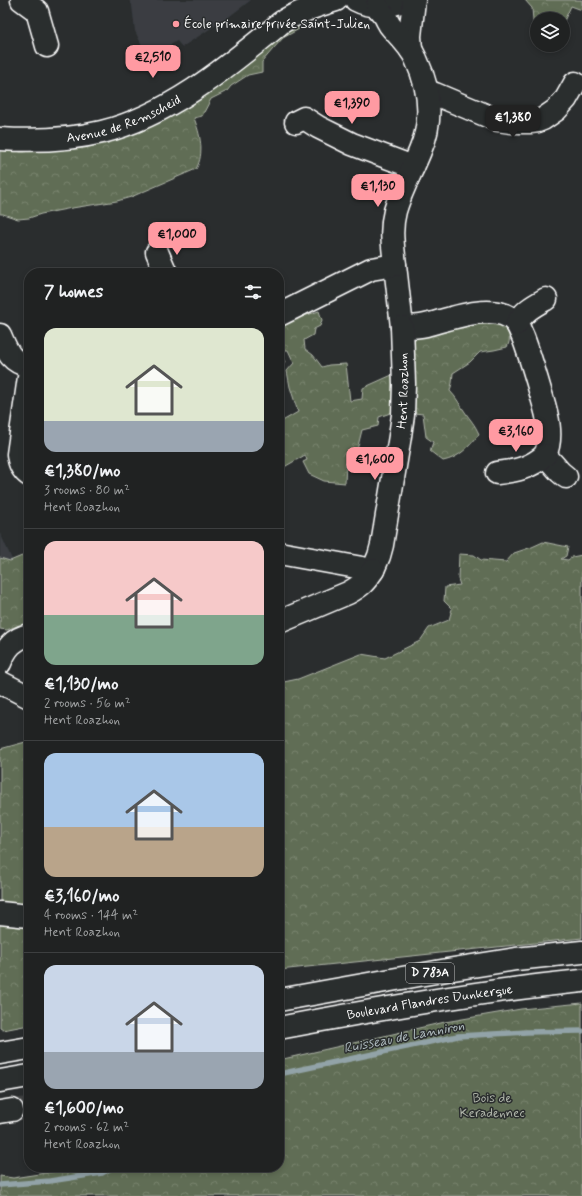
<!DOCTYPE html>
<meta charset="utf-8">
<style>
body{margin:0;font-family:Mynerve,sans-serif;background:#2d2f2f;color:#f1f3f6;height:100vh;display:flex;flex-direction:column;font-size:15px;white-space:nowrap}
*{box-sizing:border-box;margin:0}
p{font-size:13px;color:#a2a4a5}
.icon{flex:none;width:22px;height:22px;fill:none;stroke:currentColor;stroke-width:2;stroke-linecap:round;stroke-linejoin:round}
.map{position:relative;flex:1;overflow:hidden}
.sheet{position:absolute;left:24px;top:268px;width:260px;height:904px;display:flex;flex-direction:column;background:#202222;border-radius:16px;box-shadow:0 2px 6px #0003,0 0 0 1px #3d3f40}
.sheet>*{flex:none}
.buttons{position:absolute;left:530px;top:12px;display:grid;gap:8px}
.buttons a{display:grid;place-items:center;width:40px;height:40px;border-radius:50%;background:#202222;box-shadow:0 2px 6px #0003,0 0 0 1px #3d3f40;font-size:20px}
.price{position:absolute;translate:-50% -34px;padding:0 9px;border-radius:8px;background:#ff9aa2;color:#111;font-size:13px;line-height:26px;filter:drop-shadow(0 1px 2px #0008)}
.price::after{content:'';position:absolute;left:50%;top:24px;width:12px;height:9px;margin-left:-6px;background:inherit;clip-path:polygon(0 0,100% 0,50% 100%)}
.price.current{background:#222;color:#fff}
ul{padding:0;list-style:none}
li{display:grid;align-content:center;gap:8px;height:212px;padding:0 20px}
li+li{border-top:1px solid #3d3f40}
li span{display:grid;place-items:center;height:124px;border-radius:12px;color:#555}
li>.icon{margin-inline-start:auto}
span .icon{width:72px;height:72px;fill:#fffc;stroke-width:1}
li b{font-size:17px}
h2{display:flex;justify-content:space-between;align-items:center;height:48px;padding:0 20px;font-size:17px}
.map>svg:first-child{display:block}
.built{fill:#3a3e43}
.forest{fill:url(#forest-crowns);stroke:#b0b6aa}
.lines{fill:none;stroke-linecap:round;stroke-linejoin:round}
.stream{stroke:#92a3a8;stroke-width:5.5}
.minor-tunnel{stroke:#3f4243;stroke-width:22;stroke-dasharray:22 11;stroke-linecap:butt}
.minor-casing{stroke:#fff;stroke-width:25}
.major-casing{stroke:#fff;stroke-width:25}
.minor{stroke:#2a2d2e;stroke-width:22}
.major{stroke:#2a2d2e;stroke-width:22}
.poi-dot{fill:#ff9aa2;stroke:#2a2d2e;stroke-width:1.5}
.labels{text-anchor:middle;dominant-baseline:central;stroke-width:3;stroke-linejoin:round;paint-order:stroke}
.shield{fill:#2a2d2e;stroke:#bfc0c0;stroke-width:1}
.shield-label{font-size:12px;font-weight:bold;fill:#fff}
.poi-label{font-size:13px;fill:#fff;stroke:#2a2d2e;text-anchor:start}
.street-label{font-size:13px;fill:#fff;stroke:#2a2d2e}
.park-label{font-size:13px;fill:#b0b6aa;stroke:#2a2d2e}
.water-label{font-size:14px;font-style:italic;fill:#aebabe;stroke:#2a2d2e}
</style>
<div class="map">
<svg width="582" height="1196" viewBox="0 0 582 1196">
<defs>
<pattern id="forest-crowns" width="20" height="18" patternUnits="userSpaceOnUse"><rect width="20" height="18" fill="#606d54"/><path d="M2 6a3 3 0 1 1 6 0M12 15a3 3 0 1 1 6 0" fill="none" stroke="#78836e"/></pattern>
</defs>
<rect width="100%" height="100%" fill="#2a2d2e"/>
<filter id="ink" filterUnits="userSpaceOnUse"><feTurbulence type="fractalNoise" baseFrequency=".025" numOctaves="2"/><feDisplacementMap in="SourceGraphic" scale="8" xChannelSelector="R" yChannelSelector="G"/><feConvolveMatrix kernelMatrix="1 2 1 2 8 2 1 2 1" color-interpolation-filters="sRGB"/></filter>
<g filter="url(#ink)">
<!-- built -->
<path class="built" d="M129 0H251L230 16 182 47 177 41 148 58 135 31 132 5Z
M0 533 25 588 0 590Z"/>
<!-- forest -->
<path class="forest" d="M525 0H582V10L571 6 563 23V19H537V33H534L532 8Z
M294 21 299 29 283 38 273 49 262 62V72L248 75 231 86 227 91 211 99 202 116 194 118C200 134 205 153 196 169L131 197 117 201 72 208 41 214 29 218 18 219 3 214H0V146H9L20 152H25L35 147 100 137Z
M319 311 322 320 320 326 314 329 313 335 304 340 305 349 313 355 322 367 329 365 346 364 350 401 362 399 363 388 392 375 406 360 410 334 473 318 504 324C508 332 512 339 507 347L494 350 480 352 470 362 453 373 452 383 450 391C456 397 460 405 465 412 471 421 474 423 479 434 470 446 459 458 443 461L430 451 433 442 426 437 423 414 396 411 379 417 378 426 362 430 354 462 346 463 345 483 324 481 309 474 303 462 307 460 305 455 279 470V423L298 412 290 387 287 371 294 363 288 350H282L281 355 285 362 279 364V325L292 317 307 315Z
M543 542 568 547 566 556 561 559 568 560 572 557 582 555V938L279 970V683L298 679 361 654 385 658 420 641 429 628 449 620 452 609 444 601 445 587 460 585 458 579 459 554 474 555 481 560 506 562 514 553 532 547Z
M29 553V626L19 625 7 630 0 629V558L10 561Z
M29 741V1025L3 1030 0 1028V749Z
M582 1003V1196H0V1176L13 1178 84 1167H279V1060L445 1022 521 1009Z"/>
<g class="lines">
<!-- stream -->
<path class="stream" d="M279 1074 458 1036 527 1032 582 1031
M0 1185 50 1181 102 1173 113 1167"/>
<!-- minor-tunnel -->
<path class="minor-tunnel" d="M12 1110 29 1108"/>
<defs>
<g id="minor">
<path d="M22 0 37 11 47 46"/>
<path d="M356 0C371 8 390 7 405 0"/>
<path d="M411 50 410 36 414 0"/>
<path d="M427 91 435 94 497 120 511 122H530L538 121 543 119 556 110 566 99 575 83"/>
<path d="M296 122 304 118 318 127 352 144 413 167"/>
<path id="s1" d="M0 139C34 141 69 140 102 132 172 114 228 66 282 22 299 11 317 6 336 0"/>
<path d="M157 252 166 273"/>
<path d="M395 265 402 327C410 327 418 327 426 325 450 319 498 300 516 323 519 327 521 333 523 337 529 353 534 370 539 387 545 408 555 434 545 455L560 472 566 477"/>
<path d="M279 315 371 269 395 265C393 245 390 230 395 211 401 190 412 171 420 151 433 121 430 89 416 59 411 47 401 38 392 28 388 24 387 19 384 15 381 12 379 9 377 6"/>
<path d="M517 324C523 311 535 305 546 299"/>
<path d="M0 335C7 351 10 362 29 366"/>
<path d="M29 377 18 454C19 463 22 470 29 475"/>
<path d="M497 473C515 471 531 468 545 455"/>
<path id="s2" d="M279 553 373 570 379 556 382 545 400 436 403 415 404 384 402 327"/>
<path d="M279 622 348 593C361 586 365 582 373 570"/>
<path d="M0 663C6 648 13 639 29 635"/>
<path d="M0 682 29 697"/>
<path d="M0 913 29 916"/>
<path d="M0 1112 12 1110"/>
</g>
<g id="major">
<path d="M279 1000 447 970 516 959 582 952"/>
<path id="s3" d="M279 1028C379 1009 480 991 582 981"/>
<path d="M0 1053 29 1048"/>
<path d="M0 1081 29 1076"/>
</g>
</defs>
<!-- minor casing -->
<use href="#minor" class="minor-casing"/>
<!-- major casing -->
<use href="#major" class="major-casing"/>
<!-- minor -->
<use href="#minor" class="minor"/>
<!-- major -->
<use href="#major" class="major"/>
</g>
</g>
<!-- markers -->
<circle class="poi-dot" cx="176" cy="24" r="4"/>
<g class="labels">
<!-- shield labels -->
<rect class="shield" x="406" y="963" width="48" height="20" rx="3"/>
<g class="shield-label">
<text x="430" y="973">D 783A</text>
</g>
<!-- poi labels -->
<g class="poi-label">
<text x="184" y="24">École primaire privée Saint-Julien</text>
</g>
<!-- street labels -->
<g class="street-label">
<text stroke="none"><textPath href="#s1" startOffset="127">Avenue de Remscheid</textPath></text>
<text stroke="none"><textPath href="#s2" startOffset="278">Hent Roazhon</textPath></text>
<text stroke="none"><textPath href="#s3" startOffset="153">Boulevard Flandres Dunkerque</textPath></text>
</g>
<!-- park labels -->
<g class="park-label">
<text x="492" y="1098">Bois de<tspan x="492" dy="15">Keradennec</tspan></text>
</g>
<!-- water labels -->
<g class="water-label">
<text transform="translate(404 1037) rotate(-11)">Ruisseau de Lanniron</text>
</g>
</g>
</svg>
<div class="buttons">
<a><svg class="icon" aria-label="layers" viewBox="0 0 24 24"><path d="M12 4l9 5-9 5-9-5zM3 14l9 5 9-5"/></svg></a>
</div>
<b class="price" style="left:153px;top:79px">€2,510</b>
<b class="price" style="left:352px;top:125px">€1,390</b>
<b class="price current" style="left:513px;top:139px">€1,380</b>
<b class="price" style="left:378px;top:208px">€1,130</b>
<b class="price" style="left:177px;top:256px">€1,000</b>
<b class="price" style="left:516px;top:453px">€3,160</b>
<b class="price" style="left:375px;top:481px">€1,600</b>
<section class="sheet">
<h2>7 homes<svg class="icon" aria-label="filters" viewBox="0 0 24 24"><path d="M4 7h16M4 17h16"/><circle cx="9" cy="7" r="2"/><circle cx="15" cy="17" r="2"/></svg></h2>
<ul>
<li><span style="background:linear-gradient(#dfe7d0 75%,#9aa5b1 0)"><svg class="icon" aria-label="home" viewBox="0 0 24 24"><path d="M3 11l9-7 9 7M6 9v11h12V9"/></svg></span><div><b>€1,380/mo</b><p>3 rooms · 80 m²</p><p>Hent Roazhon</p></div></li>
<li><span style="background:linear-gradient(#f6c9c9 60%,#7fa58c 0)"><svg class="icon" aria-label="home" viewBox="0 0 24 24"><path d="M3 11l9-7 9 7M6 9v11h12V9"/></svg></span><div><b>€1,130/mo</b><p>2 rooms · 56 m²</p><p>Hent Roazhon</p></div></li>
<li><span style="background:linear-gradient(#a9c7e8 60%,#b9a48a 0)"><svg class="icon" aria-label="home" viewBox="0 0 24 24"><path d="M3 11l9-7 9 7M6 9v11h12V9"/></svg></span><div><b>€3,160/mo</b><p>4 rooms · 144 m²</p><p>Hent Roazhon</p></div></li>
<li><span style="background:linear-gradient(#c9d6e8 70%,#9aa5b1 0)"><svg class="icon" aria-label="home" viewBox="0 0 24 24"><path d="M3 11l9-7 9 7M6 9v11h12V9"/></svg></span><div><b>€1,600/mo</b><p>2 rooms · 62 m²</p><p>Hent Roazhon</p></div></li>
</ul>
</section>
</div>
